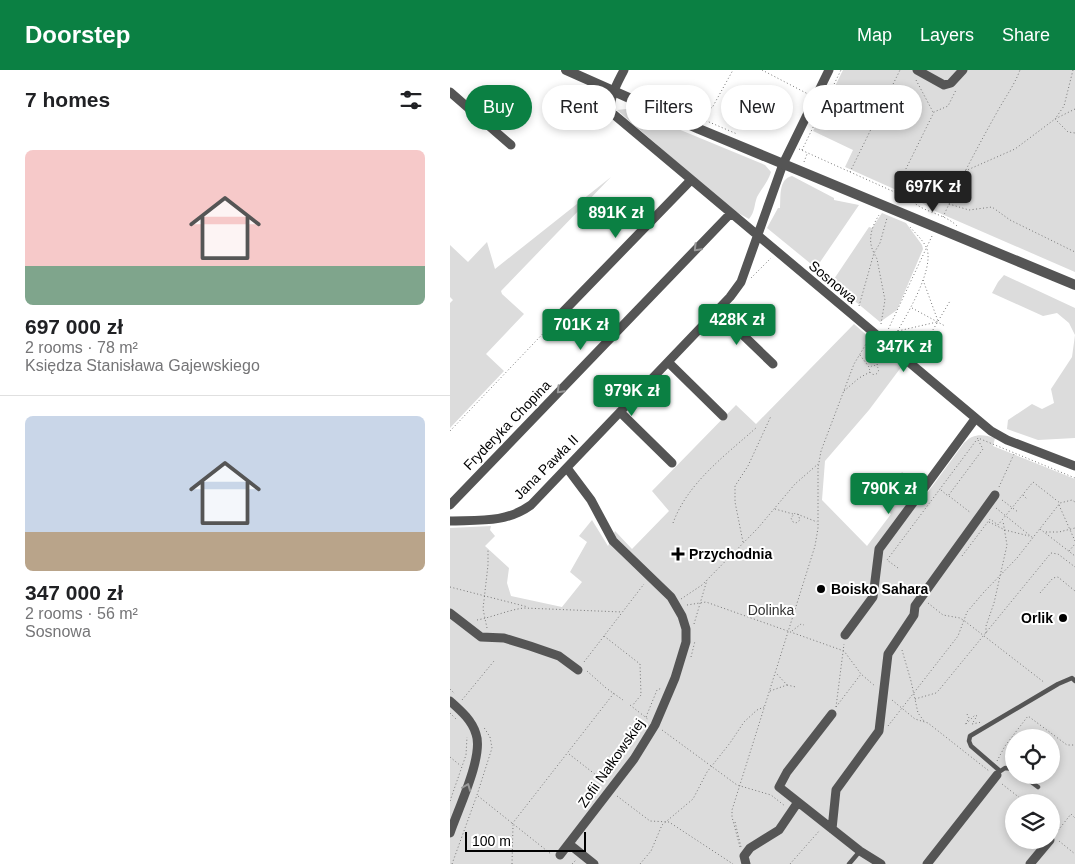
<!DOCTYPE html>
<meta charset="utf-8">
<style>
body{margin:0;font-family:Helvetica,sans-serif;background:#f6f6f6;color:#202124;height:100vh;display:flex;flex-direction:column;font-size:19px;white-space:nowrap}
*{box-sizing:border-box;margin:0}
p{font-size:16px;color:#757577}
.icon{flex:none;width:28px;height:28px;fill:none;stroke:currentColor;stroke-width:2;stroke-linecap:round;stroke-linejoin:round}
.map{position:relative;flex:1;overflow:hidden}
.side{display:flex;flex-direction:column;background:#fff;width:450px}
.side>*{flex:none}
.banner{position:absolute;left:15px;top:15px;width:475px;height:45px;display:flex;gap:10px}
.controls{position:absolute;left:555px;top:659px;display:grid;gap:10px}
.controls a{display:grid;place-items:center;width:55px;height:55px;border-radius:50%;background:#fff;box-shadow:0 2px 8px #0003;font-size:25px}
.scale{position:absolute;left:15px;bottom:12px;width:121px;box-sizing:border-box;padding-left:5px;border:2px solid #000;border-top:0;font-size:14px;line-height:18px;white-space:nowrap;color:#000;-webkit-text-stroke:4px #fff;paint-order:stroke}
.price{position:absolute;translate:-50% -42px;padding:0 11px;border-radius:5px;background:#0b8043;color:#fff;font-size:16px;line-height:32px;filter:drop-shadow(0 1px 2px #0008)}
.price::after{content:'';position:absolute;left:50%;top:30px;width:15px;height:11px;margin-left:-8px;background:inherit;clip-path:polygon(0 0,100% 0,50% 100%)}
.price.active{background:#222;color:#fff}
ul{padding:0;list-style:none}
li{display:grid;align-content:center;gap:10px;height:265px;padding:0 25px}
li+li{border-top:1px solid #e0e0e0}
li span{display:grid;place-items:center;height:155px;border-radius:8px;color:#555}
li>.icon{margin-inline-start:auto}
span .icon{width:90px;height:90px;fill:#fffc;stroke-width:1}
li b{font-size:21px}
h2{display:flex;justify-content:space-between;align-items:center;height:60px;padding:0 25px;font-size:21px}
.tag{padding:0 18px;border-radius:22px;background:#fff;box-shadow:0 2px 8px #0003;font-size:18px;line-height:45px}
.tag.active{background:#0b8043;color:#fff}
header{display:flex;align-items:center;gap:30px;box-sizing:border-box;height:70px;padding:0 25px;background:#0b8043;color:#fff}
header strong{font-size:24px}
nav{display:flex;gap:28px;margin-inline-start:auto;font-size:18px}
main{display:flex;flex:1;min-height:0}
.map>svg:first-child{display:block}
.green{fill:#dcdcdc;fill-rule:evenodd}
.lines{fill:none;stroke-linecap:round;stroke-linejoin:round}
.path{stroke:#777;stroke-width:1;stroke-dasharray:1 2.5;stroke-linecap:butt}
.service{stroke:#555;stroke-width:4.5}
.minor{stroke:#555;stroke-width:9}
.tertiary{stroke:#555;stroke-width:10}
.oneway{stroke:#999}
.poi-dot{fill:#000;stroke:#fff;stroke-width:2}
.labels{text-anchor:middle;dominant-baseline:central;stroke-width:4;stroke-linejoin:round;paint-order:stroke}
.street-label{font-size:14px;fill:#000;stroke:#fff}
.poi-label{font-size:14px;font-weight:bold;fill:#000;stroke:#fff;text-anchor:start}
.park-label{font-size:14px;fill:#333;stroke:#fff}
</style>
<header>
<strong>Doorstep</strong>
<nav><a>Map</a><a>Layers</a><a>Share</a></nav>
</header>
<main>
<section class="side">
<h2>7 homes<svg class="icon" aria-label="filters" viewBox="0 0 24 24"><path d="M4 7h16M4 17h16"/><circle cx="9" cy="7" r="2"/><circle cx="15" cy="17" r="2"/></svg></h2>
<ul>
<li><span style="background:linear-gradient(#f6c9c9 75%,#7fa58c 0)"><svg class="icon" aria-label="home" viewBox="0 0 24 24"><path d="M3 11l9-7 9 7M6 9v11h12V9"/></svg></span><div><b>697 000 zł</b><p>2 rooms · 78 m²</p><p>Księdza Stanisława Gajewskiego</p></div></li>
<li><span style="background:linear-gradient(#c9d6e8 75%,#b9a48a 0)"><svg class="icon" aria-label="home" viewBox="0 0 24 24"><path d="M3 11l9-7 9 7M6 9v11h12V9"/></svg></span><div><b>347 000 zł</b><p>2 rooms · 56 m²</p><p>Sosnowa</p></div></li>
</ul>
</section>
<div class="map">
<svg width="625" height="794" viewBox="0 0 625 794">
<rect width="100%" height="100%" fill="#fff"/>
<!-- green -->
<path class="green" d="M393 0H625V202L487 142 462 127 395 97 403 80 363 61Z
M185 38 216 54 315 95 321 102C318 112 312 118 307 127 304 135 305 142 299 149L281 139 167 40Z
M342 106 384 128V130L409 135 366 198 317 158 328 138H330C331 128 328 109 342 106Z
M161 107 51 221 52 224 74 244 36 284 54 301 0 358V233L3 230 0 227V175L18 192 37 172 45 199Z
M432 143 456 153 472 175 473 179 447 240 430 252 382 212 419 157 422 158Z
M554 205 625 238V265L619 253 607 243 593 246 542 223 548 212Z
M404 254 452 296 419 340 375 391 372 430 417 476 441 444 437 441 445 430 436 423 452 402 478 422 514 373C523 363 533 364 545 368L543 376 625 409V794H0V458L41 456 40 460 45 466 35 476 59 498 57 513 61 526 112 537 132 512 120 502 137 472 129 466 142 450 158 476 165 461 182 479 219 441 202 421 286 335 306 354ZM564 668H601V705H564ZM564 732H601V770H564Z
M625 265V368L588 370 557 359 558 350 582 334 592 339 604 333 601 319 622 287Z"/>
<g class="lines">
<!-- path -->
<path class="path" d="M312 0 358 24
M623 0 614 36 605 49 618 62 625 63
M466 10 483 42
M217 34 287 64
M241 43 248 31 262 38 283 0
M349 79 460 129C473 143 494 143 507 156
M352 80 391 0
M354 92 357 84
M515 101 565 79 605 49 625 39
M400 102 450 0
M445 121 484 42 498 36 506 20
M499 134 519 140 542 137 560 150 625 182
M493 147C509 112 527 78 546 44 554 29 564 16 570 0
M301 208 321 188
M473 210 488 251
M409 236 424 183C417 170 422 156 429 145
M462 238 495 256
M431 254 435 230 427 189 424 183 430 173 437 148
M448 261 487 252
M437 262 482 166
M444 267C455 248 484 201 477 179 474 171 465 163 460 157
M474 275 500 231
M410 285 419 297
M427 295 432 280
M419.5 300a4.5 4.5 0 1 1 9 0a4.5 4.5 0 1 1-9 0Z
M394 321 409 308 420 302
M0 361 105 251
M549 417 564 384
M491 420 498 426 533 379 528 370
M573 425 577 429
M499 426 521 443
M552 430 568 442
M609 435 625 471
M546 438 583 468
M325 439 343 444
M348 444 350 450 346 453 343 452 341 448 345 443 347 444 367 452
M539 452 555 460 579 466
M223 453C238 412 276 385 307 357
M590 459 625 486
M596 462H609L625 458
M293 472 285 432V416L298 396 321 346
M619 481 625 474
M512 486 540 449 548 455 583 412 610 433
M448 498 437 490 528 368 625 408
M0 517 78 537
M590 523 603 508 608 507 625 521
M231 529 252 515 308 458 345 414 368 394
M478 533 493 545 510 548 516 552 595 613
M237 535 256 532 394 581 411 604 425 616
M27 550C43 547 58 540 74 538L172 542
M244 554 257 510
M37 558 33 539 38 495V479
M342 561 351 554 354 555
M536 563V556L544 533 557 475 553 451
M154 566 190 594 191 625 182 636
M452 580 461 611 468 643 474 651
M241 587 245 571
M134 592 194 514
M137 601 156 618 173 630
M337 615 346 617
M0 619 5 624
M320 621 337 615 326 603
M465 629 486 623 489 620 601 483 608 484 625 497
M12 630 44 591
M442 630 465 649 478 653 539 701
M180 635 199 650
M386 637 394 574
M386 637 411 604
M0 643 6 649
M517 644 519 648 515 655 525 645 527 646 522 654 532 652
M196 647 207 620 212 618
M438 656 508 566 517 542 534 522 567 488 610 433 622 430 625 432
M212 660 287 715 321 725 335 736
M119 684 155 712
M0 687 11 696
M547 691 555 676 578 646 617 675H625
M552 714 575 732
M28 726 101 784
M167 726 200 751 219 752 283 794
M0 731 16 685 17 667
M285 752 291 777
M62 754 164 623
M601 754 608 759
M606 763 621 744 625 748
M609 771 625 784
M290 777 282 747V740L365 476 368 458V398L371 381 404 294 419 269
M2 794 27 725 42 678 40 667 33 656
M62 794 63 755
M122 794 126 790
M190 794 201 781 212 755 243 729 257 702 280 673 294 652 307 640 314 637
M340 794 370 760"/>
<!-- service -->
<path class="service" d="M550 701 521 676 519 671 520 666 608 614 622 608 625 611
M549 702 555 698 564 699
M572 705 588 717
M399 794 410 781"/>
<!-- minor -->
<path class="minor" d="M174 0C168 12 157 30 162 43L541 361 557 370 625 396
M467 0 494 15 501 13 513 0
M0 22 61 75
M268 241 323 294
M110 245 241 110
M218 292 273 346
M170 342 222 393
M0 435 281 143
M0 451C30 450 56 453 81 435L280 227 291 212 333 94 379 0
M0 543 31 567 54 568 80 576 109 586 128 600
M395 565 423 527 429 479 525 349
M0 631C10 640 22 650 26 664 34 686 8 739 0 763
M382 644 337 702 329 717 410 781 431 794
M382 759 386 720 429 661 438 584 464 545 465 536 545 425
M119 774 144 794
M110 785 184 689 205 655 225 608 236 572V559L232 546 221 527 163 471 141 430 117 398
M296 794 294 786 300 778 329 760 348 732
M477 794 547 705
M580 794 600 770"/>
<!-- tertiary -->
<path class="tertiary" d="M116 0 249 59 625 215"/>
</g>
<!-- one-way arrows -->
<defs><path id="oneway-chevron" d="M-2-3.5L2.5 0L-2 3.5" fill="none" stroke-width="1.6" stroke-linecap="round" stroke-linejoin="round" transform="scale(1.25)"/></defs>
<g class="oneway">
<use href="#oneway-chevron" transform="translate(247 178) rotate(134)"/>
<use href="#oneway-chevron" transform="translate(110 320) rotate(134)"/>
<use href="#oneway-chevron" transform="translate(17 717) rotate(-69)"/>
</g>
<!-- markers -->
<g class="poi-dot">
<path d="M225.5 476.5h5v5h5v5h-5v5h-5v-5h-5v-5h5z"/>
<circle cx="371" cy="519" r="5"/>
<circle cx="613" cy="548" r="5"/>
</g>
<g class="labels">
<!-- street labels -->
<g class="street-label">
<text transform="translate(383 212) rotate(40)">Sosnowa</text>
<text transform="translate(57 355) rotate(-46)">Fryderyka Chopina</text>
<text transform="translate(96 397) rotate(-45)">Jana Pawła II</text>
<text transform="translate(161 693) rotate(-55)">Zofii Nałkowskiej</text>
</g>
<!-- poi labels -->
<g class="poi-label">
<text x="239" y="484">Przychodnia</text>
<text x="381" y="519">Boisko Sahara</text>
<text x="603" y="548" text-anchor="end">Orlik</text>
</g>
<!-- park labels -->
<g class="park-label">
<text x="321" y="540">Dolinka</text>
</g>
</g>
</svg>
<div class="controls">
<a><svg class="icon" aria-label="locate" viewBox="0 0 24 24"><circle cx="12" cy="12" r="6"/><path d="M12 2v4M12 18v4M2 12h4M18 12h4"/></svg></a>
<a><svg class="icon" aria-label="layers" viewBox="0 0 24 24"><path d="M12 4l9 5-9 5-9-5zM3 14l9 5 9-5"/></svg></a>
</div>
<div class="scale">100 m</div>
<b class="price active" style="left:483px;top:143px">697K zł</b>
<b class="price" style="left:166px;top:169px">891K zł</b>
<b class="price" style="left:287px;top:276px">428K zł</b>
<b class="price" style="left:131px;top:281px">701K zł</b>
<b class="price" style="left:454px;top:303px">347K zł</b>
<b class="price" style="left:182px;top:347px">979K zł</b>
<b class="price" style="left:439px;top:445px">790K zł</b>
<div class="banner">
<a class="tag active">Buy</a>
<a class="tag">Rent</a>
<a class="tag">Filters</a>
<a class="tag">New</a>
<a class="tag">Apartment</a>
</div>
</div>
</main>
